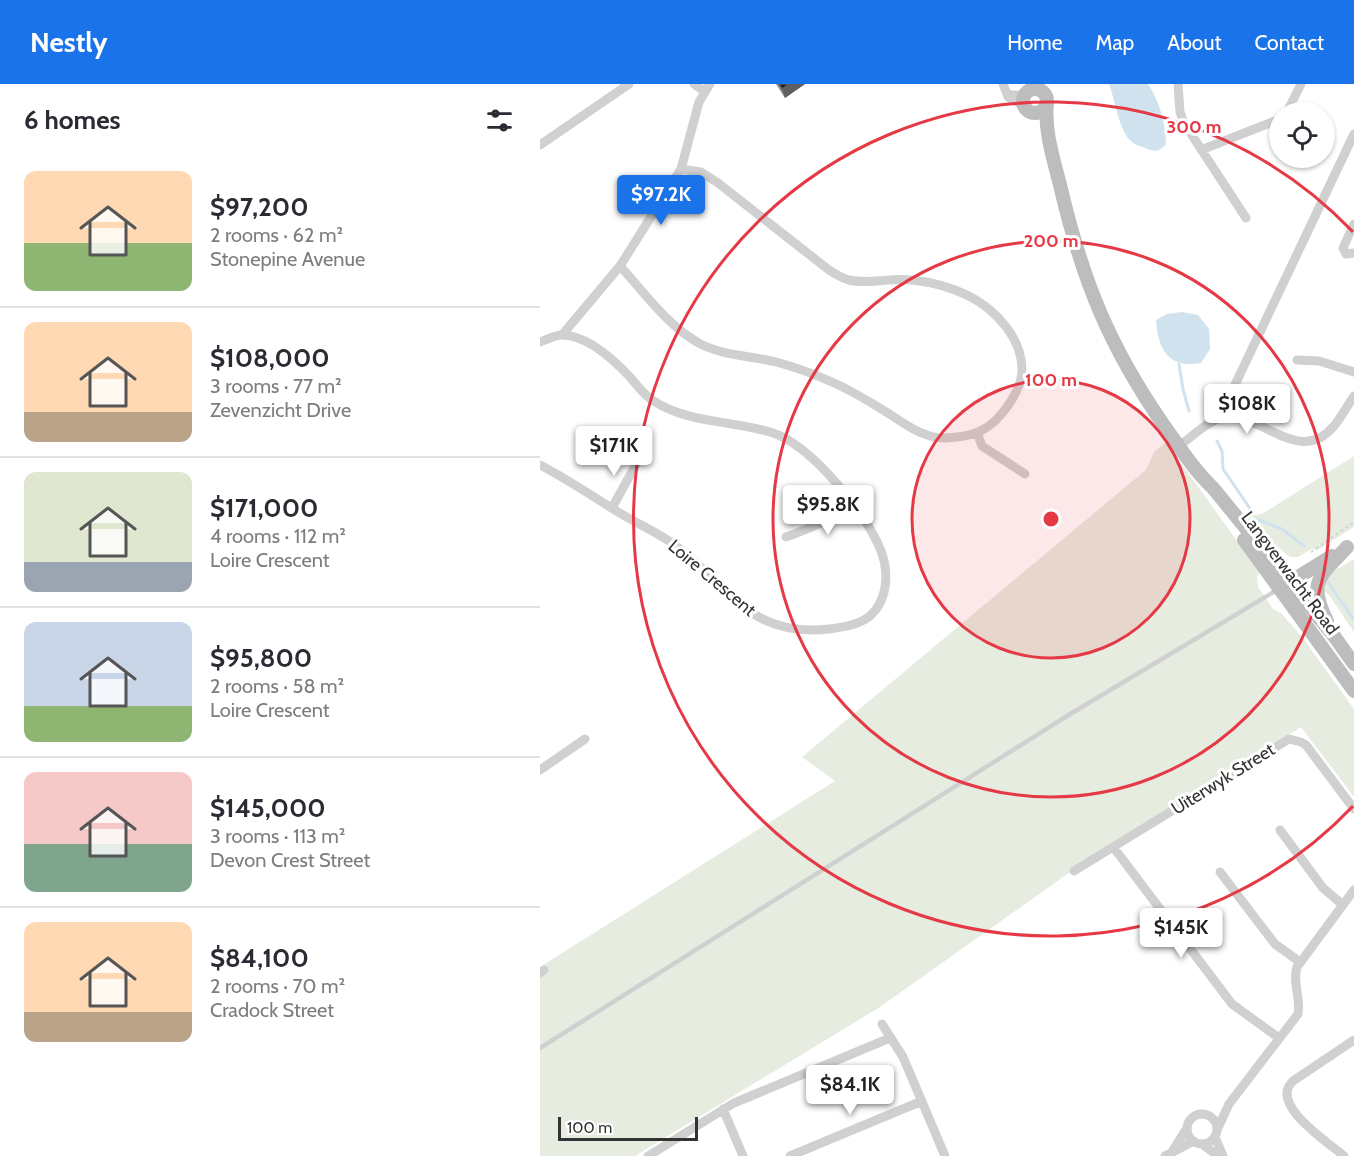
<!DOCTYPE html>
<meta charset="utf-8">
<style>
body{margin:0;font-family:Cabin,sans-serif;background:#f7f7f7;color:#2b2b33;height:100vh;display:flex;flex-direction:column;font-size:22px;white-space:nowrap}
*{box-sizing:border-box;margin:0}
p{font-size:20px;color:#7c7c81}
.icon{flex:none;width:33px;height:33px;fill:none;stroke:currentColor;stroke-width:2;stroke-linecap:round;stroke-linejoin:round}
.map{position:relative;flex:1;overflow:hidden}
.drawer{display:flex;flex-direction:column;background:#fff;width:540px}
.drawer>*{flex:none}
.fabs{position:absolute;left:729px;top:18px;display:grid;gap:12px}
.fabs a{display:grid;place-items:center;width:66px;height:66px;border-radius:50%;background:#fff;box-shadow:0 2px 4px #0004;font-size:30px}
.scale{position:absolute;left:18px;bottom:15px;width:140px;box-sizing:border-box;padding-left:6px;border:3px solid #333;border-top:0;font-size:16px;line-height:21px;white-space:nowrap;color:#333;-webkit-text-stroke:4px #fff;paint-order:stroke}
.price{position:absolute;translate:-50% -51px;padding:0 14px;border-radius:6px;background:#fff;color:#222;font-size:20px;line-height:39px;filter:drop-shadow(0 2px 3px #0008)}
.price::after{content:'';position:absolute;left:50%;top:36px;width:18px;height:14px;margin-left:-9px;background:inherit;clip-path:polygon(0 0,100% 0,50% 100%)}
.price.active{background:#1a73e8;color:#fff}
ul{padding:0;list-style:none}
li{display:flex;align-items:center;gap:18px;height:150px;padding:0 24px}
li+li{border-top:2px solid #e1e1e2}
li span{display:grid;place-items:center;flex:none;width:168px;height:120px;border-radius:12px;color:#555}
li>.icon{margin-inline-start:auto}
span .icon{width:72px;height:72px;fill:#fffc;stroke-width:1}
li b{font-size:26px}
h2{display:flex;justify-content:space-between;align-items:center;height:72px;padding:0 24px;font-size:26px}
header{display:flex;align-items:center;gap:36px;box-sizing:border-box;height:84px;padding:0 30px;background:#1a73e8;color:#fff}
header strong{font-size:28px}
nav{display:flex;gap:33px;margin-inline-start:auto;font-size:21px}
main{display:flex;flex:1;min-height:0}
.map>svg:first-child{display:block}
.green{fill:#e6ecdf}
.water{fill:#cfe2ee}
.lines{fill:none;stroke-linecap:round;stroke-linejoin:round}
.stream{stroke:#cfe2ee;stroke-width:3}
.path{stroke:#cdcdcd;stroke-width:1.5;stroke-dasharray:3 3;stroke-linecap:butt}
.lane{stroke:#d0d0d0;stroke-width:4.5}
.street{stroke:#d0d0d0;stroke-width:9}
.secondary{stroke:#bdbdbd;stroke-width:14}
.wall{fill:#8c8c8c}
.shaded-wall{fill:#5f5f5f}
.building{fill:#1a1a1a;stroke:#5f5f5f;stroke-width:1.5}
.ring{fill:none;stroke:#e63946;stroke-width:3}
.labels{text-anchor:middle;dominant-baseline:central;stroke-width:6;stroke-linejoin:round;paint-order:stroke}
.street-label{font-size:18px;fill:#333;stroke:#fff}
.centre{fill:#e63946;stroke:#fff;stroke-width:3}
.ring-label{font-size:18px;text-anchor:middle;font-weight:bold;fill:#e63946;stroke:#fff;stroke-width:6;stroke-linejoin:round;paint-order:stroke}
</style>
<header>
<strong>Nestly</strong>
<nav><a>Home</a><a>Map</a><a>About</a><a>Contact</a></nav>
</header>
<main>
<section class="drawer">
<h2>6 homes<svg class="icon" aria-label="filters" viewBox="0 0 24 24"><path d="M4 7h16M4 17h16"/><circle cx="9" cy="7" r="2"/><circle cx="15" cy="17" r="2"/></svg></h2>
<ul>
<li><span style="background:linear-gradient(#ffd9b3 60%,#8fb573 0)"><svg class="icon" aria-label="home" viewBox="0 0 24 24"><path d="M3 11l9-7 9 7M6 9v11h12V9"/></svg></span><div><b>$97,200</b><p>2 rooms · 62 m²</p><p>Stonepine Avenue</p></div></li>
<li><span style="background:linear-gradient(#ffd9b3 75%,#b9a48a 0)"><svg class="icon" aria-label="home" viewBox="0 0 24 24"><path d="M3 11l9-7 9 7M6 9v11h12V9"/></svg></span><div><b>$108,000</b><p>3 rooms · 77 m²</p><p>Zevenzicht Drive</p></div></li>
<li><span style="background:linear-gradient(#dfe7d0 75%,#9aa5b1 0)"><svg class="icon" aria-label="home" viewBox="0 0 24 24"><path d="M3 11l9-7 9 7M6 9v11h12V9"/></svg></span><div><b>$171,000</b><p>4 rooms · 112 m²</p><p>Loire Crescent</p></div></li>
<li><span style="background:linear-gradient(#c9d6e8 70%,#8fb573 0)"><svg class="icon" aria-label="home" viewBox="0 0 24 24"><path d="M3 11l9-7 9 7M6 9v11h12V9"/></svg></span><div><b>$95,800</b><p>2 rooms · 58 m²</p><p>Loire Crescent</p></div></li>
<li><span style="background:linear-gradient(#f6c9c9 60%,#7fa58c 0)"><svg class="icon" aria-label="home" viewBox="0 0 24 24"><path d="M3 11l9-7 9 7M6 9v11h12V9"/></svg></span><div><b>$145,000</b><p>3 rooms · 113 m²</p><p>Devon Crest Street</p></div></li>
<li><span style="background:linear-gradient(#ffd9b3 75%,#b9a48a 0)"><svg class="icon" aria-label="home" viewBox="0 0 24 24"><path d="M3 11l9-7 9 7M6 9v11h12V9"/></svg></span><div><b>$84,100</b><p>2 rooms · 70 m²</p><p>Cradock Street</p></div></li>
</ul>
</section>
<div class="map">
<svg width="814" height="1072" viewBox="0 0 814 1072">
<rect width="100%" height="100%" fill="#fff"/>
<!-- green -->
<path class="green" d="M626 358 720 489 717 492 718 503 733 525 741 529 762 553 814 625V713L761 643 533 786 340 923 95 1072H0V883L295 697 262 673 606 386 614 368Z
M814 372V443L776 467 773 464 758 473H750L711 441 705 432 722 430Z
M814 475V548L789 511 782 506 789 490Z"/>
<!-- water -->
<path class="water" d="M569 0H608C619 16 626 40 626 60 620 68 614 68 605 64 601 62 595 61 592 58 579 48 575 15 569 0Z
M642 228 658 231 669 245 670 265 661 279C628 285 618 265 616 236L627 230Z"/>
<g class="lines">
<!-- stream -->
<path class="stream" d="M639 280 643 305 649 327
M677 357 682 367 683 385 713 429
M716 435 742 445 764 462
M785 494 814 536"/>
<!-- path -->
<path class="path" d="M771 468 814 438"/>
<!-- lane -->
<path class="lane" d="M0 964 527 632 737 506"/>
<!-- street -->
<path class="street" d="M154 0 164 7
M463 0 468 13 484 22
M638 0 640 28 644 39 706 134
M467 9 471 11H484
M747 28 761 0
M0 61 89 0
M661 66 740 35
M814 140 803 164 806 170 814 169
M80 182C104 208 126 240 157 258 178 271 212 272 236 278 255 283 274 290 292 298 310 306 327 316 343 326 363 338 381 354 405 354 433 353 450 347 467 323 474 313 482 300 482 286 482 254 456 226 429 212 413 204 391 198 372 196 351 193 330 201 309 196 302 194 295 190 289 186L178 99 161 88 141 85
M22 251 80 182 141 85 159 18 170 0
M0 258C6 256 15 251 22 251 47 251 73 275 90 293 96 300 103 310 112 316 148 340 193 336 233 349 272 362 327 430 341 467 349 488 348 515 331 531 320 541 303 543 289 545 204 554 189 498 129 457 113 446 94 438 78 428 52 412 27 395 0 381
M757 276 779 277 814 288
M683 333 684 324 814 50
M437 349 442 362 485 390
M639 362C652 353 666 338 681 334 718 324 758 384 793 343 801 334 807 322 814 312
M72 424 99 375
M246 453C270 444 292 437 311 418
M0 686 45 655
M740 746 783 804 803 821
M574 764 692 920 739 954
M534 787 749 655 761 658 766 661 814 725
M680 788 735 860 760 878
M0 889 4 886
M342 940 363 973 405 1072
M183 1025 203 1072
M647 1045a15 15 0 1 1 30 0a15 15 0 1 1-30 0Z
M677 1046 689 1020 758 930C761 914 752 898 757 883L814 806
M675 1053 683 1072
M662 1060 678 1072
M632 1068 647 1044
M108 1072 194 1019 350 954
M250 1072 382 1017
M625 1072 654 1057
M804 1072C788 1058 728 1020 753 997L814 956"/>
<!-- secondary -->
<path class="secondary" d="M483 17a12 12 0 1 1 24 0a12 12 0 1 1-24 0Z
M507 19C504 48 514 76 521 105 543 198 570 264 625 343 640 364 654 386 673 404L794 552 814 580
M704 456 814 607
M742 503 792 472
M787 537C767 496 780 493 807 463"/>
</g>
<!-- wall -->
<path class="wall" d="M236 0H265L245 14Z"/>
<!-- shaded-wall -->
<path class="shaded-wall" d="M249 0H265L245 14 242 5Z"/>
<!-- building -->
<path class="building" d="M239 0H249L242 5Z"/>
<!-- distance rings -->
<circle cx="511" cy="435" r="139" fill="#e63946" fill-opacity=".12"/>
<g class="ring">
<circle cx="511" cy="435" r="139"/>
<circle cx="511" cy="435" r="278"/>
<path d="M813 722A417 417 0 1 1 813 148"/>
</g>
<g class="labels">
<!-- street labels -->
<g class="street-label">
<text transform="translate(750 489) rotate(53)">Langverwacht Road</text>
<text transform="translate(172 494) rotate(40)">Loire Crescent</text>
<text transform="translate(683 695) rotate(-32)">Uiterwyk Street</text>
</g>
</g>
<circle cx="511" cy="435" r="9" class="centre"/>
<g class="ring-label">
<text x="654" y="49">300 m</text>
<text x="511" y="163">200 m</text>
<text x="511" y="302">100 m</text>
</g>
</svg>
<div class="fabs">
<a><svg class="icon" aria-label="locate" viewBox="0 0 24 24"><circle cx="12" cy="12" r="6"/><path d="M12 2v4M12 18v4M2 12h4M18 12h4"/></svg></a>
</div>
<div class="scale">100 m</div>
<b class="price active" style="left:121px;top:142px">$97.2K</b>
<b class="price" style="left:707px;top:351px">$108K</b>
<b class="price" style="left:74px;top:393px">$171K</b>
<b class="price" style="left:288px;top:452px">$95.8K</b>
<b class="price" style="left:641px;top:875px">$145K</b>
<b class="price" style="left:310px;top:1032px">$84.1K</b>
</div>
</main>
